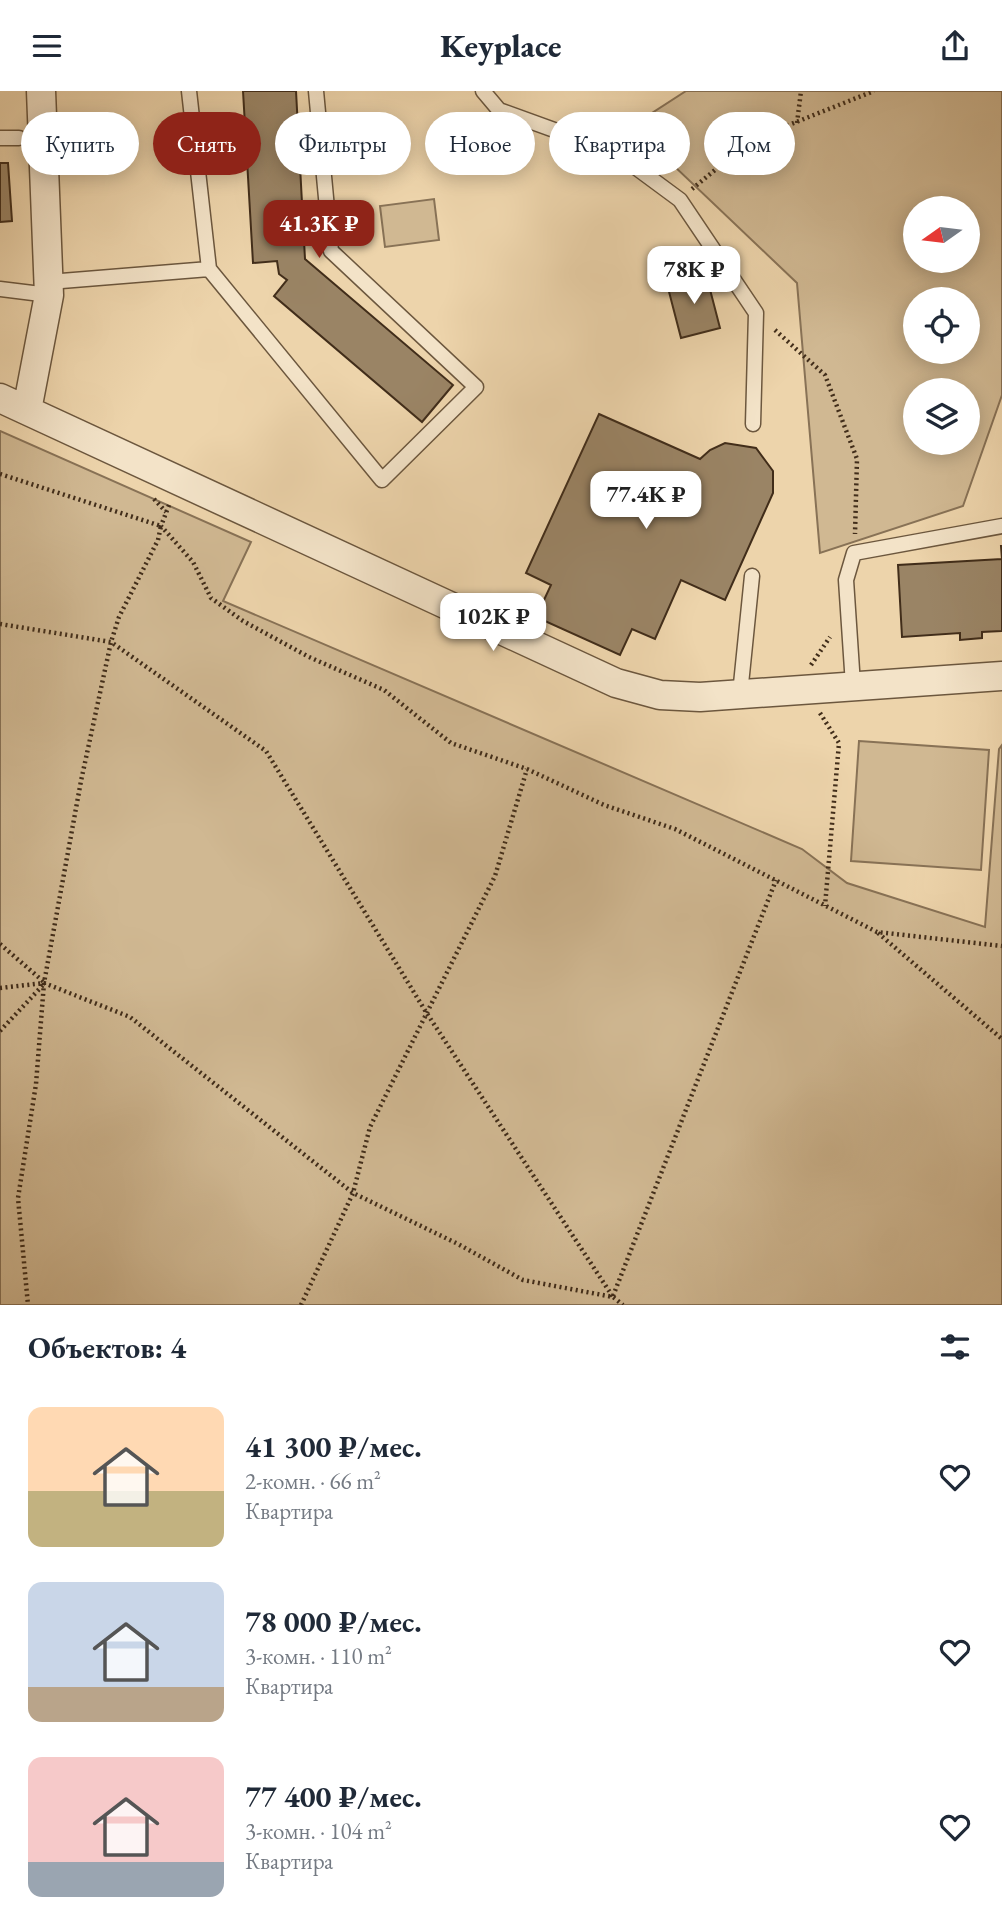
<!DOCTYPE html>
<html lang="ru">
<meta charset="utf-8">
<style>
body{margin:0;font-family:"EB Garamond",serif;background:#f6f6f7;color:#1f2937;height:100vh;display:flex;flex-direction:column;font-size:26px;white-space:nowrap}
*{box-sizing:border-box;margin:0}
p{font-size:23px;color:#747a83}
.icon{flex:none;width:38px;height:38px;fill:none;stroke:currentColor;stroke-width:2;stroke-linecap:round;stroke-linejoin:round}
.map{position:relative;height:1214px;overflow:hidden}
.drawer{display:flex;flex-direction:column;background:#fff;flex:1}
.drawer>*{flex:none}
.hud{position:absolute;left:21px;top:21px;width:961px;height:63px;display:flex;gap:14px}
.needle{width:46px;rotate:256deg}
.fabs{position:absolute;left:903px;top:105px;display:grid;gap:14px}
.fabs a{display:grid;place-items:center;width:77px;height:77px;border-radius:50%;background:#fff;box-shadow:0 4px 18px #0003;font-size:35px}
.price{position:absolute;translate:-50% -60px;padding:0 16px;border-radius:14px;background:#fff;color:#222;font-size:23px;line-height:46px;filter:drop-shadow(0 2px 4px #0008)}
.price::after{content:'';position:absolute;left:50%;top:42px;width:21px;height:16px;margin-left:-10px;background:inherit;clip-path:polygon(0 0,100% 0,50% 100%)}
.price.selected{background:#8f2418;color:#fff}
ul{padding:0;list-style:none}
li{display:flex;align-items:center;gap:21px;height:175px;padding:0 28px}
li span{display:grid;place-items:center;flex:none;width:196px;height:140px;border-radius:14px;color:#555}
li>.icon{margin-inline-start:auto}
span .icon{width:84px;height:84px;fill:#fffc;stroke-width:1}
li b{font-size:30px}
h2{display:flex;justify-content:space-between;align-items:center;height:84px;padding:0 28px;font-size:30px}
.tag{padding:0 24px;border-radius:32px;background:#fff;box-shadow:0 4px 18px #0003;font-size:24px;line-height:63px}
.tag.selected{background:#8f2418;color:#fff}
header{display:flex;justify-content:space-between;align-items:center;height:91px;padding:0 28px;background:#fff;font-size:32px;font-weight:800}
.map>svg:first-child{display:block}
.green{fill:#d0b892;stroke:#887256;stroke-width:2;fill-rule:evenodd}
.building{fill:#9a8465;stroke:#412d1a;stroke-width:2}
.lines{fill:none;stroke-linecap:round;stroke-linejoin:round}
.lane-casing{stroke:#6c573e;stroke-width:17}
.street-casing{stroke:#6c573e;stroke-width:31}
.path{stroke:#412d1a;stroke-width:4.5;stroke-dasharray:2 3.5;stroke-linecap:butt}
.lane{stroke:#f3e3c8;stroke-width:14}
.street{stroke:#f3e3c8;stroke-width:28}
</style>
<header><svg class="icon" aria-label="menu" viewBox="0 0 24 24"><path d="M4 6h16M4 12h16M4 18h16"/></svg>Keyplace<svg class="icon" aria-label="share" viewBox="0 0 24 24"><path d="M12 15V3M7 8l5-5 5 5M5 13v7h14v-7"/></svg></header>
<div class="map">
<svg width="1002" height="1214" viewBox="0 0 1002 1214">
<rect width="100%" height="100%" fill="#edd4ab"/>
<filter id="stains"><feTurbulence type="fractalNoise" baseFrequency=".00286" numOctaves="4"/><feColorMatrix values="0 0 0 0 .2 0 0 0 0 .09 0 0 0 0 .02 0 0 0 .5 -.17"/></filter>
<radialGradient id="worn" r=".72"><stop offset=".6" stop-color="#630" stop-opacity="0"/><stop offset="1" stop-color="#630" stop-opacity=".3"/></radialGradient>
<!-- green -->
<path class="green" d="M686 0H1002V304L963 415 820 462 797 192 632 35ZM915 117H968V170H915ZM915 208H968V261H915ZM915 299H968V352H915Z
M434 108 439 149 385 156 380 115Z
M0 340 251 451 223 510 802 758 847 792 985 836 999 658 1002 654V1214H0Z
M859 650 989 659 981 779 851 770Z"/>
<!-- building -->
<path class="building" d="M243 0H296L305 168 453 294 422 331 274 205 287 189 279 183 277 170 253 172Z
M0 72H8L12 130 0 131Z
M706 183 720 237 681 247 667 193Z
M599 323 700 368 710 359 725 352 756 357 773 380V402L725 509 681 489 655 548 632 538 620 564 536 526 551 494 526 482Z
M1001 455H1002V540L982 541V547L960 549V542L902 546 898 474 1002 468Z"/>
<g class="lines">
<defs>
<path id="lane" d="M189 0 209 178
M483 0 499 19 615 61 680 109 756 222 753 333
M0 47H19
M49 191 209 178 382 389 476 296 331 160 316 0
M0 198 49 204
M853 594 846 489 854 462 1002 435
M740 603 752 485"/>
<path id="street" d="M0 307 616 592 660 604 700 606 1002 585
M27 319 49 204 41 0"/>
</defs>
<!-- lane casing -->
<use href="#lane" class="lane-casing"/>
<!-- street casing -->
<use href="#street" class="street-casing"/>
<!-- path -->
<path class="path" d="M797 32 801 0
M692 98 751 49 874 0
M775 239 825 284 857 368 855 443
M0 383 161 435 158 449 119 526 111 551 81 690 44 892 36 993 18 1107 28 1214
M154 408 166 421
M169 414 161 435 193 471 211 507 243 530 309 566 384 599 451 652 527 678 604 714 675 738 877 841 1002 855
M0 533 111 551 266 660 426 921 613 1206
M811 574 830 546
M820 622 839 652 825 815
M878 842 1002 948
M0 853 44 891
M0 897 44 892 130 926 353 1102 458 1153 523 1189 613 1206 623 1214
M0 940 44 893
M613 1205 776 789
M301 1214 353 1102 370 1036 495 785 527 678"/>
<!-- lane -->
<use href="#lane" class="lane"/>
<!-- street -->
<use href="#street" class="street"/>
</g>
<rect width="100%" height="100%" filter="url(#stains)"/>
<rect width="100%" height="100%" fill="url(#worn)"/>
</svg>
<div class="fabs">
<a><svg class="needle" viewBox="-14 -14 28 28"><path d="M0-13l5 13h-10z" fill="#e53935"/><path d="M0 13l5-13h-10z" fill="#747a83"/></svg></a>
<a><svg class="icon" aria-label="locate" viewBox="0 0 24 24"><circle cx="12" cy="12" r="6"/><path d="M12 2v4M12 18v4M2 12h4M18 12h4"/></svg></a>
<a><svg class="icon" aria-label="layers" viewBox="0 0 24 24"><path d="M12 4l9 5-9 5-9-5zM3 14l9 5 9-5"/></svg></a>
</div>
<b class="price selected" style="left:319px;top:169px">41.3K ₽</b>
<b class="price" style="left:694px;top:215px">78K ₽</b>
<b class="price" style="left:646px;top:440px">77.4K ₽</b>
<b class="price" style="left:493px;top:562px">102K ₽</b>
<div class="hud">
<a class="tag">Купить</a>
<a class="tag selected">Снять</a>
<a class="tag">Фильтры</a>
<a class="tag">Новое</a>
<a class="tag">Квартира</a>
<a class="tag">Дом</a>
</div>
</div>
<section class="drawer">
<h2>Объектов: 4<svg class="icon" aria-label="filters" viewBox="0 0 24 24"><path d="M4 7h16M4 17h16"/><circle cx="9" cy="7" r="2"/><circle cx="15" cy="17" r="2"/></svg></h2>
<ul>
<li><span style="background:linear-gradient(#ffd9b3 60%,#c2b280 0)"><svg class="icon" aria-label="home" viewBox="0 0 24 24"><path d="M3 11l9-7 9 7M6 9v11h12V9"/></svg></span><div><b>41 300 ₽/мес.</b><p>2-комн. · 66 m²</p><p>Квартира</p></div><svg class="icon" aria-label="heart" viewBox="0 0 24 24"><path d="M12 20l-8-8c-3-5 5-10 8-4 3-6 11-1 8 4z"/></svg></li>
<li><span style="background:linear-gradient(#c9d6e8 75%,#b9a48a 0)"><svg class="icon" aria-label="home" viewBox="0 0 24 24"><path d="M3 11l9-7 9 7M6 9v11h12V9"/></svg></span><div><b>78 000 ₽/мес.</b><p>3-комн. · 110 m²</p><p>Квартира</p></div><svg class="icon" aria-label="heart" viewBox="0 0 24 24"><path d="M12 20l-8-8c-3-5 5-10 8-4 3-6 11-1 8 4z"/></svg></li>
<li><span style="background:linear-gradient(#f6c9c9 75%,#9aa5b1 0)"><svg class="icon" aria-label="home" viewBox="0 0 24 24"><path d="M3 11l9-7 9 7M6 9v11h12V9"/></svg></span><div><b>77 400 ₽/мес.</b><p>3-комн. · 104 m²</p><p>Квартира</p></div><svg class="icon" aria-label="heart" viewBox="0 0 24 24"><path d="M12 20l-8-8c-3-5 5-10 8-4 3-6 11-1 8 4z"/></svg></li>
</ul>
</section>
